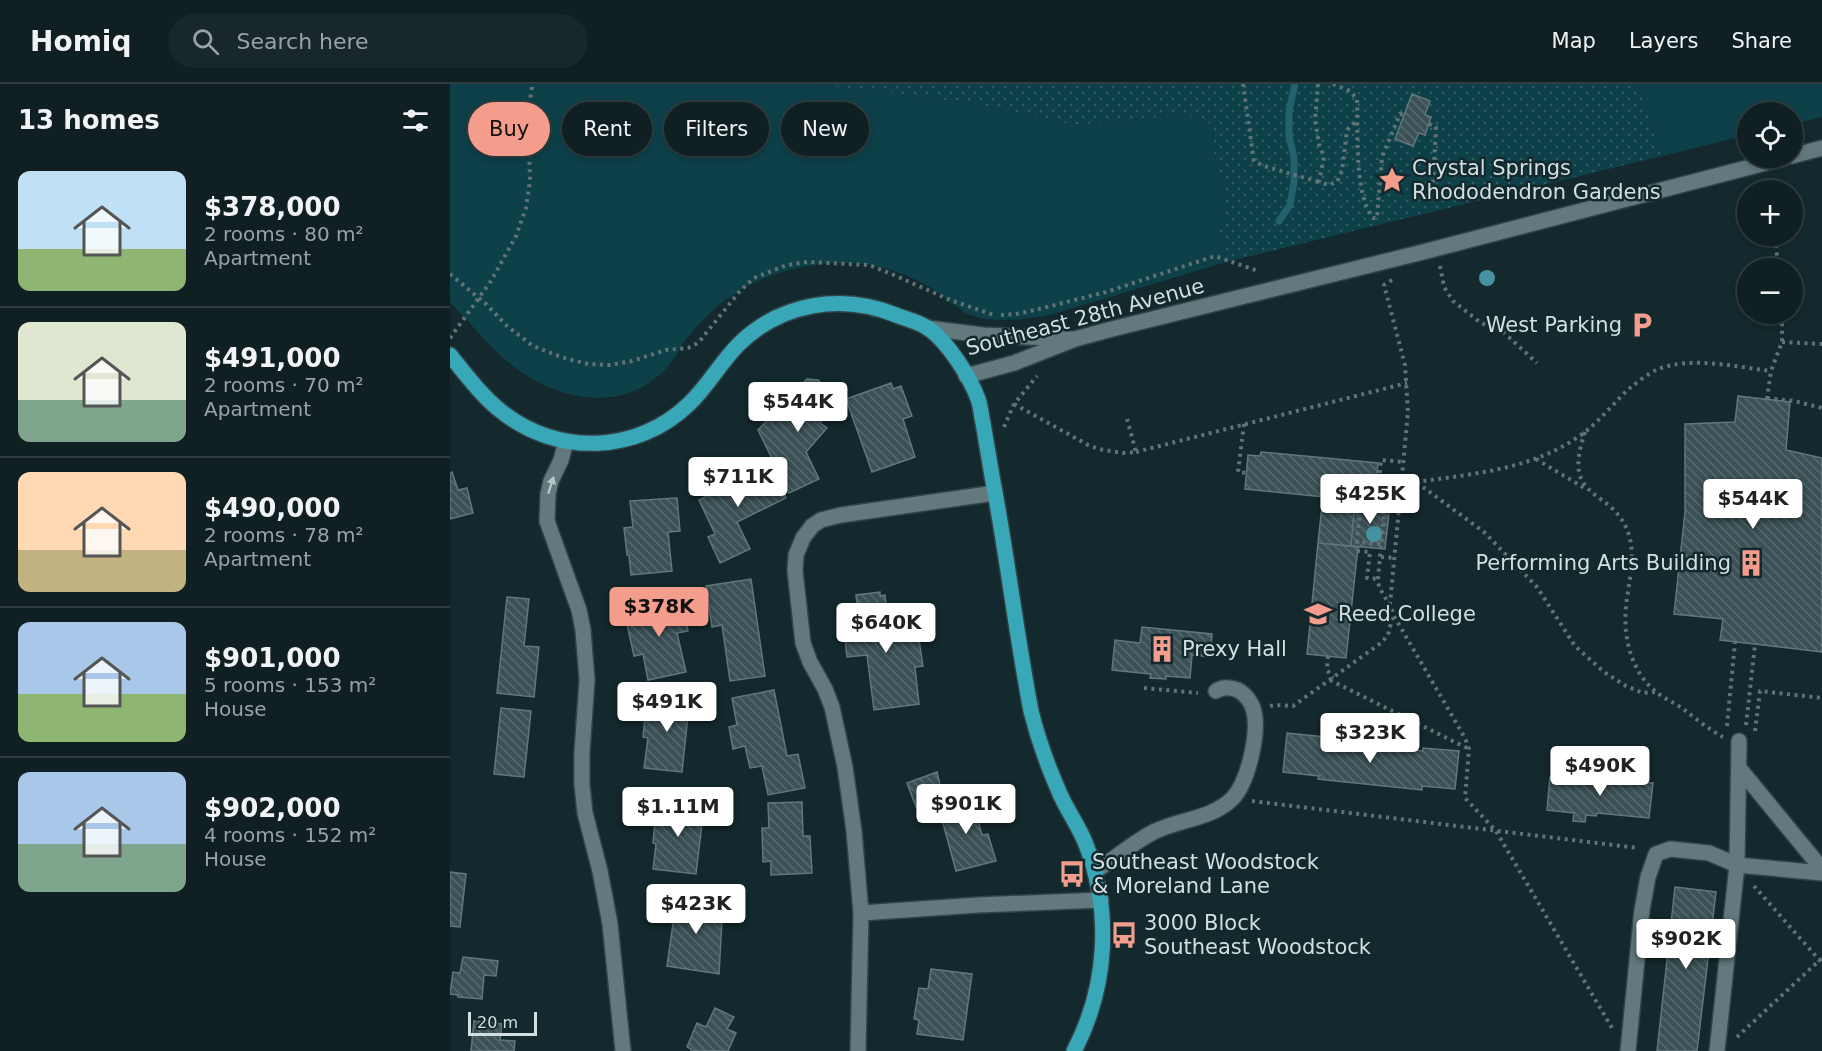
<!DOCTYPE html>
<meta charset="utf-8">
<style>
body{margin:0;font-family:"DejaVu Sans",sans-serif;background:#18272a;color:#f1f3f6;height:100vh;display:flex;flex-direction:column;font-size:22px;white-space:nowrap}
*{box-sizing:border-box;margin:0}
p{font-size:20px;color:#9ba2a5}
.icon{flex:none;width:33px;height:33px;fill:none;stroke:currentColor;stroke-width:2;stroke-linecap:round;stroke-linejoin:round}
.map{position:relative;flex:1;overflow:hidden}
.details{display:flex;flex-direction:column;background:#0f1f22;width:450px}
.details>*{flex:none}
.top-card{position:absolute;left:18px;top:18px;width:570px;height:54px;display:flex;gap:12px}
.controls{position:absolute;left:1287px;top:18px;display:grid;gap:12px}
.controls a{display:grid;place-items:center;width:66px;height:66px;border-radius:50%;background:#0f1f22;box-shadow:0 3px 9px #0003,0 0 0 2px #2f3d40;font-size:30px}
.scale{position:absolute;left:18px;bottom:15px;width:69px;box-sizing:border-box;padding-left:6px;border:3px solid #d2dfe1;border-top:0;font-size:16px;line-height:21px;white-space:nowrap;color:#d2dfe1;-webkit-text-stroke:4px #14292d;paint-order:stroke}
.price{position:absolute;translate:-50% -51px;padding:0 14px;border-radius:6px;background:#fff;color:#222;font-size:20px;line-height:39px;filter:drop-shadow(0 2px 3px #0008)}
.price::after{content:'';position:absolute;left:50%;top:36px;width:18px;height:14px;margin-left:-9px;background:inherit;clip-path:polygon(0 0,100% 0,50% 100%)}
.price.on{background:#f49d8c;color:#111}
ul{padding:0;list-style:none}
li{display:flex;align-items:center;gap:18px;height:150px;padding:0 18px}
li+li{border-top:2px solid #2f3d40}
li span{display:grid;place-items:center;flex:none;width:168px;height:120px;border-radius:12px;color:#555}
li>.icon{margin-inline-start:auto}
span .icon{width:72px;height:72px;fill:#fffc;stroke-width:1}
li b{font-size:26px}
h2{display:flex;justify-content:space-between;align-items:center;height:72px;padding:0 18px;font-size:26px}
.pill{padding:0 21px;border-radius:27px;background:#0f1f22;box-shadow:0 3px 9px #0003,0 0 0 2px #2f3d40;font-size:21px;line-height:54px}
.pill.on{background:#f49d8c;color:#111}
header{display:flex;align-items:center;gap:36px;box-sizing:border-box;height:84px;padding:0 30px;background:#0f1f22;border-bottom:2px solid #2f3d40}
header strong{font-size:28px}
nav{display:flex;gap:33px;margin-inline-start:auto;font-size:21px}
.search{width:420px;height:54px;background:#18272a;display:flex;align-items:center;gap:15px;box-sizing:border-box;padding:0 21px;border-radius:33px;color:#9ba2a5;font-size:22px}
main{display:flex;flex:1;min-height:0}
.map>svg:first-child{display:block}
.green{fill:#0d4049}
.garden{fill:url(#garden-dots)}
.lines{fill:none;stroke-linecap:round;stroke-linejoin:round}
.stream{stroke:#23616d;stroke-width:7}
.building{fill:url(#building-back-hatch);stroke:#60787c;stroke-width:1.5}
.minor-casing{stroke:#324347;stroke-width:18}
.major-casing{stroke:#324347;stroke-width:18}
.path{stroke:#617376;stroke-width:4;stroke-dasharray:3 4.5;stroke-linecap:butt}
.minor{stroke:#62797e;stroke-width:15}
.major{stroke:#38a8b9;stroke-width:15}
.tree{fill:#4792a0}
.oneway{fill:#b6c6c8}
.labels{text-anchor:middle;dominant-baseline:central;stroke-width:5;stroke-linejoin:round;paint-order:stroke}
.poi-label{font-size:21px;fill:#d2dfe1;stroke:#14292d;text-anchor:start}
.street-label{font-size:21px;fill:#d2dfe1;stroke:#14292d}
</style>
<header>
<strong>Homiq</strong>
<div class="search"><svg class="icon" aria-label="search" viewBox="0 0 24 24"><circle cx="10" cy="10" r="6"/><path d="M15 15l6 6"/></svg>Search here</div>
<nav><a>Map</a><a>Layers</a><a>Share</a></nav>
</header>
<main>
<section class="details">
<h2>13 homes<svg class="icon" aria-label="filters" viewBox="0 0 24 24"><path d="M4 7h16M4 17h16"/><circle cx="9" cy="7" r="2"/><circle cx="15" cy="17" r="2"/></svg></h2>
<ul>
<li><span style="background:linear-gradient(#bfe0f5 65%,#8fb573 0)"><svg class="icon" aria-label="home" viewBox="0 0 24 24"><path d="M3 11l9-7 9 7M6 9v11h12V9"/></svg></span><div><b>$378,000</b><p>2 rooms · 80 m²</p><p>Apartment</p></div></li>
<li><span style="background:linear-gradient(#dfe7d0 65%,#7fa58c 0)"><svg class="icon" aria-label="home" viewBox="0 0 24 24"><path d="M3 11l9-7 9 7M6 9v11h12V9"/></svg></span><div><b>$491,000</b><p>2 rooms · 70 m²</p><p>Apartment</p></div></li>
<li><span style="background:linear-gradient(#ffd9b3 65%,#c2b280 0)"><svg class="icon" aria-label="home" viewBox="0 0 24 24"><path d="M3 11l9-7 9 7M6 9v11h12V9"/></svg></span><div><b>$490,000</b><p>2 rooms · 78 m²</p><p>Apartment</p></div></li>
<li><span style="background:linear-gradient(#a9c7e8 60%,#8fb573 0)"><svg class="icon" aria-label="home" viewBox="0 0 24 24"><path d="M3 11l9-7 9 7M6 9v11h12V9"/></svg></span><div><b>$901,000</b><p>5 rooms · 153 m²</p><p>House</p></div></li>
<li><span style="background:linear-gradient(#a9c7e8 60%,#7fa58c 0)"><svg class="icon" aria-label="home" viewBox="0 0 24 24"><path d="M3 11l9-7 9 7M6 9v11h12V9"/></svg></span><div><b>$902,000</b><p>4 rooms · 152 m²</p><p>House</p></div></li>
</ul>
</section>
<div class="map">
<svg width="1372" height="967" viewBox="0 0 1372 967">
<defs>
<pattern id="garden-dots" width="8" height="8" patternUnits="userSpaceOnUse" patternTransform="scale(1.5)"><rect width="8" height="8" fill="#0d4049"/><path d="M2 2h.1M6 6h.1" fill="none" stroke="#2f5b63" stroke-width="1.8" stroke-linecap="round"/></pattern>
<pattern id="building-back-hatch" width="6" height="6" patternUnits="userSpaceOnUse" patternTransform="scale(1.5)"><rect width="6" height="6" fill="#3b5156"/><path d="M-1 5l2 2M0 0l6 6M5-1l2 2" fill="none" stroke="#566a6e"/></pattern>
</defs>
<rect width="100%" height="100%" fill="#14292d"/>
<!-- green -->
<path class="green" d="M0 0H361L436 8 525 20 625 41 733 31 755 36 764 43 763 59 767 85 775 108 770 147 776 178 600 231C575 235 537 241 514 228 503 221 493 211 481 204 454 187 418 177 386 179 340 181 296 196 261 228 251 237 242 247 234 258 229 266 225 274 219 281 179 329 113 319 67 285 42 266 22 241 0 218Z
M1187 0H1372V33L1343 40 1342 28H1298L1297 51 1212 72 1193 13Z"/>
<!-- garden -->
<path class="garden" d="M361 0H1187L1193 13 1212 72 776 178 770 147 775 108 767 85 763 59 764 43 755 36 733 31 625 41 525 20 436 8Z"/>
<g class="lines">
<!-- stream -->
<path class="stream" d="M829 137 840 121 844 98V73L839 52V27L845 0"/>
</g>
<!-- building -->
<path class="building" d="M962 10 980 17 975 31 981 33 975 51 969 49 963 62 945 55Z
M357 295 368 296 389 318 370 339 377 344 356 368 369 395 339 409 308 346Z
M441 299 443 305 451 302 462 332 453 335 465 373 422 388 396 315Z
M1288 312 1340 318 1336 366 1372 374V568L1270 556 1273 535 1224 530 1235 428V340L1285 338Z
M811 368 928 379 924 418 795 405 798 371 810 372Z
M319 381 336 414 287 438 300 465 270 479 258 453 265 450 249 416 261 410 257 402 279 391 283 398Z
M2 388 8 406 17 404 23 429 0 435V389Z
M873 413 905 417 901 462 868 459Z
M227 414 230 447 218 448 222 487 181 491 179 471H177L174 444 183 443 180 417Z
M905 417 940 420 935 465 901 462Z
M868 459 908 463 896 574 857 570Z
M301 495 315 592 280 597 272 541 262 543 256 502Z
M430 508V512L435 511 436 521 431 522V525L435 524 437 535H434V537H444L445 540 457 539 459 548H462L463 557 469 556 473 582 465 583 469 620 424 626 417 571 397 573 395 556 405 555 403 546 410 545 406 511Z
M57 513 79 515 74 562 89 563 84 613 47 609Z
M220 516 224 526 233 524 238 547 227 549 236 588 198 596 193 570 184 572 177 540 184 538 181 524Z
M692 543 762 550 760 573 742 571 740 594 716 592V595L700 594 701 590 662 586 665 556 690 559Z
M324 606 337 672 348 670 355 704 318 711 312 682 300 684 295 662 283 665 279 643 287 641 282 614Z
M210 609 240 612 232 688 194 684 198 654 193 653 196 624 208 625Z
M51 624 81 627 74 693 44 690Z
M837 649 875 653 874 657 973 667V664L1009 667 1005 705 972 702V706L868 695 869 692 833 688Z
M487 688 493 714 466 723 457 699Z
M1141 692 1203 699 1199 734 1147 729 1146 732 1136 731 1135 738 1123 737 1124 729 1097 726 1100 693 1140 697Z
M521 713 532 751 538 750 546 777 506 787 488 721Z
M352 718 353 752H360L362 789 321 791V777L313 778 312 744H319L318 719Z
M216 719 254 723 246 790 203 785 206 760 203 759 206 726 215 727Z
M0 788 16 790 10 843 0 842Z
M1225 803 1266 808 1247 967H1207Z
M227 811 273 818 269 890 217 882Z
M13 873 48 877 46 892 34 891 32 915 8 913V911L0 910 3 888 10 889Z
M481 885 522 890 513 956 467 950 469 936 464 935 469 904 478 905Z
M265 924 284 933 277 945 286 949 278 967H241V965L237 963 247 939 256 943Z
M24 937 52 940 50 956 65 957 64 967H21Z"/>
<g class="lines">
<defs>
<path id="minor" d="M1342 72 1372 64
M477 244 533 251 622 255
M516 292 564 279 625 255 662 245 969 169 1335 74
M116 358 111 376 101 397 98 410 97 437 129 526 133 546 137 596 132 668V701L135 729 150 787 160 840 173 967
M1289 684 1372 785
M645 787C663 776 679 762 698 751 724 735 759 737 782 715 798 699 809 650 804 628 802 618 796 611 788 606 780 603 773 602 766 607
M411 829 528 821 651 816
M408 967 411 829 404 747 395 683 382 623 375 605 360 578 353 559 345 487 346 471 353 454 362 442 371 436 391 431 545 409
M1178 967 1192 826 1198 793 1206 770 1220 765 1259 769 1287 781 1372 789
M1267 967 1287 781 1289 657"/>
<path id="major" d="M0 271C16 291 32 312 52 328 108 372 187 370 239 320 258 302 270 279 289 260 331 219 391 209 446 231 456 235 469 238 478 244 498 258 520 293 528 315 531 323 531 331 533 339 536 357 539 374 542 392 557 470 566 549 581 627 588 655 598 683 610 710 617 726 628 741 635 758 662 826 658 902 624 967"/>
</defs>
<!-- minor casing -->
<use href="#minor" class="minor-casing"/>
<!-- major casing -->
<use href="#major" class="major-casing"/>
<!-- path -->
<path class="path" d="M793 0 804 77 814 82 869 98
M868 0 865 36 869 60 874 73 869 98 879 101 887 98 892 87 897 46 907 36
M883 0 900 7 907 15C908 45 904 111 923 134H927L932 73 950 30 954 31
M979 40 986 43 983 101
M1326 161 1328 184
M990 182 994 203 1003 217 1031 239 1051 246 1087 279
M0 190 36 220 57 242 83 262 111 273 138 280 160 281 182 277 216 266 238 264 248 259 290 207 304 194 337 181 357 178 419 181 444 191 500 216 544 231
M942 196 934 201 955 281 958 328 940 520 944 532 1015 654 1019 665 1015 714 1046 747 1162 944
M551 231 566 230 585 226 656 208 765 172 808 187
M0 254 41 197 66 152 76 124 80 97 78 29 82 3
M1332 258 1372 260
M1317 314 1344 317 1372 324
M1317 315 1321 287 1332 258V230
M564 320 638 361 649 365 673 369 686 368 677 335
M794 340 788 388 796 389
M554 343 564 320 587 292
M1135 348C1110 421 1163 401 1179 451 1186 474 1178 500 1176 523 1173 553 1181 587 1205 607 1213 614 1223 618 1232 624 1245 634 1258 645 1273 653
M686 368 957 299
M1086 375 1136 405
M952 398H966L1034 448 1087 503 1125 562 1154 588 1176 602 1193 609 1205 608
M966 398C1022 390 1080 386 1128 353 1148 340 1163 319 1181 303 1189 297 1199 289 1208 285 1243 272 1286 283 1321 287
M927 415 950 417
M911 417 910 426 934 428 928 495 929 503 939 520
M927 419 931 376 954 378
M910 426 907 458 931 460
M907 467 920 468 917 494 928 495
M931 473 944 474
M878 572 877 586 883 594
M880 596 1019 665
M694 604 748 609
M820 622 825 621 843 622 931 559 938 551 943 531
M1296 641 1305 561
M1277 642 1285 558
M1305 647 1310 607 1372 614
M802 717 1188 764
M1304 802 1372 879
M1287 953 1372 874"/>
<!-- minor -->
<use href="#minor" class="minor"/>
<!-- major -->
<use href="#major" class="major"/>
</g>
<!-- trees -->
<g class="tree">
<circle cx="1037" cy="194" r="8"/>
<circle cx="924" cy="450" r="8"/>
</g>
<!-- one-way arrows -->
<defs><path id="oneway-solid" d="M-6-.8H1V-3.2L6.5 0L1 3.2V.8H-6Z" transform="scale(1.5)"/></defs>
<use class="oneway" href="#oneway-solid" transform="translate(101 401) rotate(-72)"/>
<!-- icons -->
<defs>
<symbol id="sight-bare" viewBox="-9 -9 18 18"><path d="M0-6L1.8-2.2L6-1.7L2.9 1.2L3.7 5.4L0 3.3L-3.7 5.4L-2.9 1.2L-6-1.7L-1.8-2.2Z" fill="#f49d8c" stroke="#14292d" stroke-width="2.5" paint-order="stroke"/></symbol>
<symbol id="parking-bare" viewBox="-9 -9 18 18"><path d="M-3.5-5.5H1a3.5 3.5 0 0 1 0 7H-1V5.5H-3.5ZM-1-3.4V-.6H.8a1.4 1.4 0 0 0 0-2.8Z" fill="#f49d8c" stroke="#14292d" stroke-width="2.5" paint-order="stroke"/></symbol>
<symbol id="building-bare" viewBox="-9 -9 18 18"><path d="M-4-6H4V6H1V3H-1V6H-4ZM-2.5-4.3h1.7v1.8h-1.7ZM.8-4.3h1.7v1.8H.8ZM-2.5-1h1.7V.8h-1.7ZM.8-1h1.7V.8H.8Z" fill="#f49d8c" stroke="#14292d" stroke-width="2.5" paint-order="stroke"/></symbol>
<symbol id="university-bare" viewBox="-9 -9 18 18"><path d="M0-5L7-2L0 1L-7-2ZM-4 1L0 2.5L4 1V4Q0 6-4 4Z" fill="#f49d8c" stroke="#14292d" stroke-width="2.5" paint-order="stroke"/></symbol>
<symbol id="bus-bare" viewBox="-9 -9 18 18"><path d="M-5-6H5V4H4V6H2V4H-2V6H-4V4H-5ZM-3.5-4V0h7V-4ZM-3.5 1.2v1.5H-2V1.2ZM2 1.2v1.5H3.5V1.2Z" fill="#f49d8c" stroke="#14292d" stroke-width="2.5" paint-order="stroke"/></symbol>
</defs>
<g fill-rule="evenodd">
<use href="#sight-bare" x="923" y="77" width="38" height="38"/>
<use href="#parking-bare" x="1173" y="222" width="38" height="38"/>
<use href="#building-bare" x="1282" y="460" width="38" height="38"/>
<use href="#university-bare" x="849" y="511" width="38" height="38"/>
<use href="#building-bare" x="693" y="546" width="38" height="38"/>
<use href="#bus-bare" x="603" y="771" width="38" height="38"/>
<use href="#bus-bare" x="655" y="832" width="38" height="38"/>
</g>
<g class="labels">
<!-- poi labels -->
<g class="poi-label">
<text x="962" y="84">Crystal Springs<tspan x="962" dy="24">Rhododendron Gardens</tspan></text>
<text x="1172" y="241" text-anchor="end">West Parking</text>
<text x="1281" y="479" text-anchor="end">Performing Arts Building</text>
<text x="888" y="530">Reed College</text>
<text x="732" y="565">Prexy Hall</text>
<text x="642" y="778">Southeast Woodstock<tspan x="642" dy="24">&amp; Moreland Lane</tspan></text>
<text x="694" y="839">3000 Block<tspan x="694" dy="24">Southeast Woodstock</tspan></text>
</g>
<!-- street labels -->
<g class="street-label">
<text transform="translate(635 233) rotate(-15)">Southeast 28th Avenue</text>
</g>
</g>
</svg>
<div class="controls">
<a><svg class="icon" aria-label="locate" viewBox="0 0 24 24"><circle cx="12" cy="12" r="6"/><path d="M12 2v4M12 18v4M2 12h4M18 12h4"/></svg></a>
<a>+</a>
<a>−</a>
</div>
<div class="scale">20 m</div>
<b class="price" style="left:348px;top:349px">$544K</b>
<b class="price" style="left:288px;top:424px">$711K</b>
<b class="price" style="left:920px;top:441px">$425K</b>
<b class="price" style="left:1303px;top:446px">$544K</b>
<b class="price on" style="left:209px;top:554px">$378K</b>
<b class="price" style="left:436px;top:570px">$640K</b>
<b class="price" style="left:217px;top:649px">$491K</b>
<b class="price" style="left:920px;top:680px">$323K</b>
<b class="price" style="left:1150px;top:713px">$490K</b>
<b class="price" style="left:516px;top:751px">$901K</b>
<b class="price" style="left:228px;top:754px">$1.11M</b>
<b class="price" style="left:246px;top:851px">$423K</b>
<b class="price" style="left:1236px;top:886px">$902K</b>
<div class="top-card">
<a class="pill on">Buy</a>
<a class="pill">Rent</a>
<a class="pill">Filters</a>
<a class="pill">New</a>
</div>
</div>
</main>
